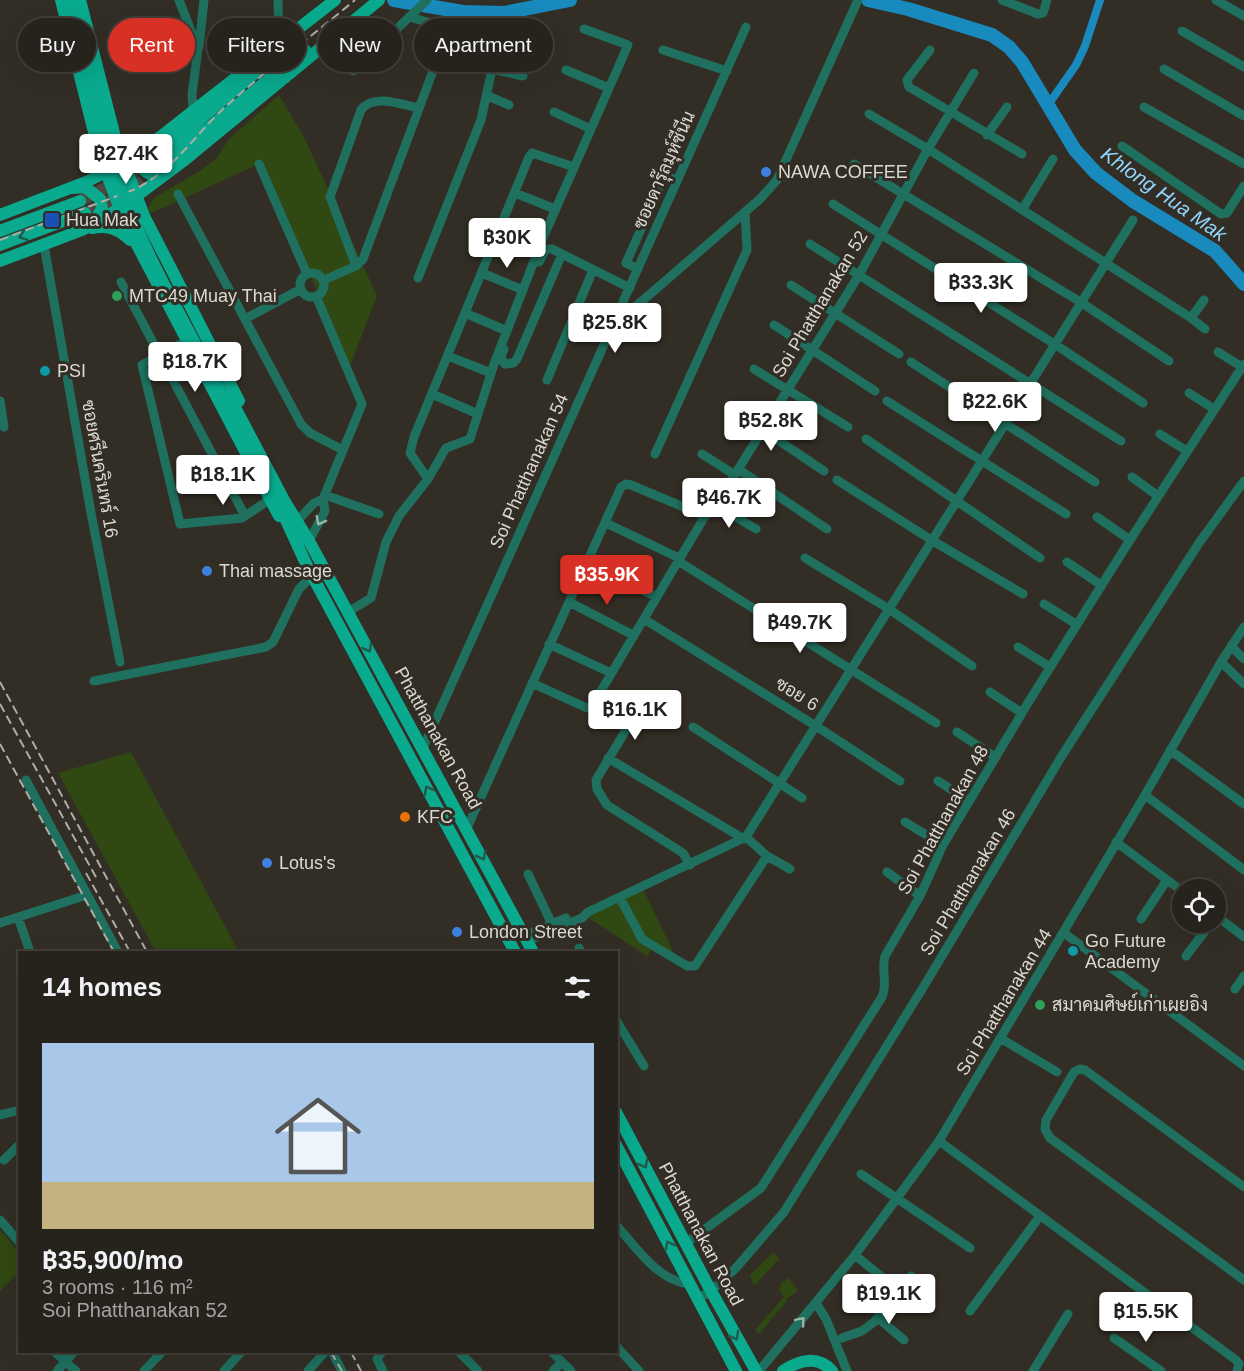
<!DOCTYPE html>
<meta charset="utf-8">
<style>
body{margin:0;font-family:Arial,Sarabun,sans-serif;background:#322f29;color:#f1f3f6;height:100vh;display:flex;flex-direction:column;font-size:22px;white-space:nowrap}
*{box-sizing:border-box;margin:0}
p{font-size:20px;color:#a4a4a3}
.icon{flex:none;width:33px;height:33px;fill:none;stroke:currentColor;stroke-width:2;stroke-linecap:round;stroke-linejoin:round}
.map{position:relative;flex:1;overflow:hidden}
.side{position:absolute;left:18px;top:951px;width:600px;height:402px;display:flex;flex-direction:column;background:#26221c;border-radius:0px;box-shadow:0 6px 24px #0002,0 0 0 2px #423f3b}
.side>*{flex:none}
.banner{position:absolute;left:18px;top:18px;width:600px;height:54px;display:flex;gap:12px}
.controls{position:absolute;left:1172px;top:879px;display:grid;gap:12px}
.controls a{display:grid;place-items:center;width:54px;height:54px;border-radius:50%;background:#26221c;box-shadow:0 6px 24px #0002,0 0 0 2px #423f3b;font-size:30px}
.price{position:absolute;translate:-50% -51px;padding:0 14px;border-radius:6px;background:#fff;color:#222;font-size:20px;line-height:39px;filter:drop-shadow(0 2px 3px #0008)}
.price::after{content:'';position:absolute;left:50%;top:36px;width:18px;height:14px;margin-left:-9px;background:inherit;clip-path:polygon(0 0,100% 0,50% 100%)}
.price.on{background:#d93025;color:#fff}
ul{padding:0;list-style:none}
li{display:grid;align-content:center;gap:12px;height:318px;padding:0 24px}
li+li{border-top:2px solid #423f3b}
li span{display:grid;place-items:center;height:186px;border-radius:0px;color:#555}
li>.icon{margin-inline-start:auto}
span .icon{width:108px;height:108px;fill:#fffc;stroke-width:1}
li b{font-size:26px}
h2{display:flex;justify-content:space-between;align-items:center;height:72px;padding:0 24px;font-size:26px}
.tag{padding:0 21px;border-radius:27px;background:#26221c;box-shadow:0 6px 24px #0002,0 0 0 2px #423f3b;font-size:21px;line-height:54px}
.tag.on{background:#d93025;color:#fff}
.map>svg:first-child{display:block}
.green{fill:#304811}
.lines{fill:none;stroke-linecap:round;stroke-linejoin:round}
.canal{stroke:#188abd;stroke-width:8}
.river{stroke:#188abd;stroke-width:14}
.major-tunnel{stroke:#4c483f;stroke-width:12;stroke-dasharray:12 6;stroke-linecap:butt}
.minor{stroke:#1f705e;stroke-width:9}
.major{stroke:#09aa8e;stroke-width:12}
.rail{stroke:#b0aca6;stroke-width:2;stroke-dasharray:9 4.5;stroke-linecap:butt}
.major-bridge{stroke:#09aa8e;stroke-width:12}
.oneway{stroke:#24594a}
.oneway2{stroke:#9ab4aa}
.shop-dot{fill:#3f7fe0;stroke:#332e25;stroke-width:2}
.transit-dot{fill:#1a4fb4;stroke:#332e25;stroke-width:2}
.leisure-dot{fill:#2e9e5b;stroke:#332e25;stroke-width:2}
.culture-dot{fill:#0f9aa8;stroke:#332e25;stroke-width:2}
.food-dot{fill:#e8710a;stroke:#332e25;stroke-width:2}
.labels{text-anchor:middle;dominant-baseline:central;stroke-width:6;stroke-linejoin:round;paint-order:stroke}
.street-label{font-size:18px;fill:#dcd9d3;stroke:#332e25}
.poi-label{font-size:18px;fill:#dcd9d3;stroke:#332e25;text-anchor:start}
.water-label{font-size:20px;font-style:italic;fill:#90d6ff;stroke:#332e25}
</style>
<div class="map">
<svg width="1244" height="1371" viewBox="0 0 1244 1371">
<rect width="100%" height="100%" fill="#332e25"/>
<!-- green -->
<path class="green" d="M279 95 305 139 377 296 350 366 261 163 149 214 147 209 155 197 200 171 216 159 229 139Z
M131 752 239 952H156L58 773Z
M643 889 673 951 668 955 654 947 647 956 589 918 592 913Z
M0 1230 20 1253 19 1272 0 1291Z
M774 1252 779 1259 754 1286 750 1275Z
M789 1278 798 1291 786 1299 787 1301 759 1334 755 1330 784 1297 779 1290 781 1283Z"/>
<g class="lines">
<!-- canal -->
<path class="canal" d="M1048 105 1076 65 1085 46 1100 0"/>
<!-- river -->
<path class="river" d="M394 0 463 12 504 13 570 0
M868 0 908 9 992 35 1009 47 1022 62 1075 150 1096 173 1133 201 1215 251 1244 284"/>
<!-- major-tunnel -->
<path class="major-tunnel" d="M80 201 119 181 161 152
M85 213 125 193 168 161"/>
<!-- minor -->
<path class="minor" d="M179 0 198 49 192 94 193 111
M278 0 279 44
M1002 0 1038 14 1043 13 1047 0
M1216 0 1244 16
M409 17 479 36 490 48 492 69 481 120 418 278
M1182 31 1244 67
M199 47 204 0
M663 50 727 71
M930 50 907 80 909 87 1022 154
M492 69 523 76
M1164 69 1244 116
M566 70 609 88
M353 71 427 0
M488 96 509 105
M1144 107 1244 164
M554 112 591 129
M869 114 928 149 1191 318 1205 329
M987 135 1007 107
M1122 146 1221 214 1227 213 1244 186
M259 164 307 274
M854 164 1082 303 1169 361
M515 193 555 209
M178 194 301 424 310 433 343 450
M833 204 1056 345 1143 403
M1022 210 1053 159
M499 232 538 249
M810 244 1121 441
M44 245 91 513 120 662
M539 262 546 249H552L630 288
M356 266 330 197 361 110C374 93 402 105 419 108
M638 269 626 263 665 175 677 181
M300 285a12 12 0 1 1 24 0a12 12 0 1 1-24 0Z
M482 273 523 290
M324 280 356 266 363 259 443 44
M121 282 245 516
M791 285 899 354
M465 313 507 331
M1191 318 1204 300
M245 319 301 289
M613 324 746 27
M774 325 875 391
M186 341 142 365 180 524 242 518 269 500
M504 349C501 356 500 359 505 364L513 363 517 359 562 254
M1218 352 1242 367
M448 356 491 373
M911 362 1095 482
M754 369 848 427
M547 380 593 270
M1189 393 1214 409
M432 394 478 414
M0 401 4 427
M887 401 1066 514
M733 410 824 471
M1160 434 1187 451
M866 439 1040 558
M655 454 747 250 745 212
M702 454 735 475
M738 469 827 529
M1132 477 1158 496
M428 479 446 448 470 439 494 364 543 238 628 45 584 29
M837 480 933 541 1023 594
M325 495 379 514
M716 505 756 529
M1097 517 1130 540
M300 518 314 503 323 499
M606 523 679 558
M309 541 325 511 323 499 362 404 316 296
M805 558 889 609 972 666
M678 561 936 723
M588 562 656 597
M1067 562 1101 585
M569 602 633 635
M1044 604 1076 624
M348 612 371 598 386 542 399 516 428 479 410 453 414 437 529 157 532 153 574 167
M644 619 816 726 900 781
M549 644 611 673
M1231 646 1244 659
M1018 647 1050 667
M1221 662 1244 684
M94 681 266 647 273 642 299 589 312 576
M532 683 587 708 592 706 705 516 716 505 859 275 928 149 974 73
M990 692 1022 713
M638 710 596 780 597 789 607 805 683 853 690 865
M693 727 802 798
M957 732 995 757
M423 748 612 327 760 199 777 180 858 0
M1170 750 1244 804
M608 758 744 839
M26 780 118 952
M938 781 969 801
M1145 795 1244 870
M905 822 943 845
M467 828 621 487 626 484 631 485 705 516
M746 837 767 856 790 869
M1116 842 1182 891
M887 872 920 896
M528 874 552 924
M620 898 642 939 687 966H695L767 856
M1215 915 1244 937
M18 917 30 952
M1141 919 1167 880
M0 923 87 895
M1064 933 1244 1066
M524 936 566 918
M527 941 582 918 588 912 746 837 1133 220
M579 948 581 952
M1186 956 1212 922
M1235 989 1244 976
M616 1020 644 1066
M1000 1038 1057 1072
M0 1115 20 1110
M939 1141 1236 1360 1239 1364 1237 1371
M4 1160 20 1144
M861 1174 970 1248
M1244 1187 1085 1070 1080 1069 1074 1072 1046 1120 1045 1129 1050 1138 1244 1280
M0 1220 20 1243
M616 1225C636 1247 658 1281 689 1284
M686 1243 761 1188 882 997C888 983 881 970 885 956L920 896 943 845 1031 698 1130 540 1244 364
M855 1255 899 1291
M697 1299 711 1291 736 1268 784 1212 924 986 1063 754 1199 543 1244 481
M816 1303 826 1319 847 1371
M970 1311 1040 1216
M878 1318 904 1340
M842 1338 862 1331 874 1322 911 1276
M1114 1338 1161 1371
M616 1346 639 1371
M55 1352 76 1371
M332 1352 342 1371
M382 1352 377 1359 383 1371
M459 1352 478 1371
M552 1352 571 1371
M57 1371 74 1352
M144 1371 162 1352
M224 1371 241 1352
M308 1371 324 1353
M553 1371 562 1362
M759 1371 855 1255 939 1141 1145 795 1221 662 1244 627
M1033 1371 1068 1314"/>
<!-- major -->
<path class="major" d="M61 0 100 156 124 220 279 516
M80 0 116 141 144 216 239 401
M146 149 140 162C144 176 153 175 166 174
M161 152 266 64
M168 161 305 50
M73 188 85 187 100 199 102 209 93 223
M0 215 86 182 124 163 164 134 335 0
M92 228C108 225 119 229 130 240
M0 231 80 201
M0 245 85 213
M0 261 82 230 119 209 182 162 379 0
M229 396 285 502 309 541 533 952
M279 505 308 568 515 952
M616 1112 711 1291 756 1371
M616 1145 736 1371
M783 1371C799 1360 818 1355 832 1371"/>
<!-- rail -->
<path class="rail" d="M0 240 133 190C172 172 194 136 224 108 266 70 312 36 355 0
M0 682 147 952
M0 704 97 879
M0 744 114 952
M86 873 130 952
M331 1352 342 1371
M351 1352 361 1371"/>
<!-- major-bridge -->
<path class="major-bridge" d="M69 0C86 68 100 137 126 202 153 270 191 334 224 398"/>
</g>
<!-- one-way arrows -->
<defs><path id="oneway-chevron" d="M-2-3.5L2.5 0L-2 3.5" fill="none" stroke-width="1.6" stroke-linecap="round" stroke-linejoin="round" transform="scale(1.5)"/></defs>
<g class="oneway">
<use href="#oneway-chevron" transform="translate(23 236) rotate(160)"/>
<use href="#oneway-chevron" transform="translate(368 648) rotate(61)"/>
<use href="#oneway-chevron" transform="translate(428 790) rotate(-119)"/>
<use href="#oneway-chevron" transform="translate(482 856) rotate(62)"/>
<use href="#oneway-chevron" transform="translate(644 1164) rotate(62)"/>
<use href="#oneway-chevron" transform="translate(669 1245) rotate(-117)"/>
<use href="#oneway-chevron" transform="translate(735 1336) rotate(61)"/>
</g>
<g class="oneway2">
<use href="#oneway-chevron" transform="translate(320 521) rotate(118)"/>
<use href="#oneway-chevron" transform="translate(801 1321) rotate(-50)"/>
</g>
<!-- markers -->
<g class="shop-dot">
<circle cx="766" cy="172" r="6"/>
<circle cx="207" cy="571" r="6"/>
<circle cx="267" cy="863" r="6"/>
<circle cx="457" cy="932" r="6"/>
</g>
<rect class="transit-dot" x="44" y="212" width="16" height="16" rx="3"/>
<g class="leisure-dot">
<circle cx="117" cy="296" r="6"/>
<circle cx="1040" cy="1005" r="6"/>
</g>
<g class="culture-dot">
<circle cx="45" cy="371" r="6"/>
<circle cx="1073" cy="951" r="6"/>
</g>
<circle class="food-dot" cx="405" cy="817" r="6"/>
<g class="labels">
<!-- street labels -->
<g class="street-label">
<text transform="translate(664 170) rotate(-66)">ซอยดารุ๊ลมุห์ซีนีน</text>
<text transform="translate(820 304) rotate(-59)">Soi Phatthanakan 52</text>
<text transform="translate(100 469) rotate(80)">ซอยศรีนครินทร์ 16</text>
<text transform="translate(529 471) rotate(-66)">Soi Phatthanakan 54</text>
<text transform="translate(797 694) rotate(32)">ซอย 6</text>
<text transform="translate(438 738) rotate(61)">Phatthanakan Road</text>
<text transform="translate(943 820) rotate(-61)">Soi Phatthanakan 48</text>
<text transform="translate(968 882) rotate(-59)">Soi Phatthanakan 46</text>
<text transform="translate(1004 1002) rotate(-59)">Soi Phatthanakan 44</text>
<text transform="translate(701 1234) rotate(62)">Phatthanakan Road</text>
</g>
<!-- poi labels -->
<g class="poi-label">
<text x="778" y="172">NAWA COFFEE</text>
<text x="66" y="220">Hua Mak</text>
<text x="129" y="296">MTC49 Muay Thai</text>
<text x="57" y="371">PSI</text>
<text x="219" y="571">Thai massage</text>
<text x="417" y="817">KFC</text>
<text x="279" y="863">Lotus's</text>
<text x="469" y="932">London Street</text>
<text x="1085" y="941">Go Future<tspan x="1085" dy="21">Academy</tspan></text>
<text x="1052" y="1005">สมาคมศิษย์เก่าเผยอิง</text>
</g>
<!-- water labels -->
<g class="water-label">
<text transform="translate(1164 194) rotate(35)">Khlong Hua Mak</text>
</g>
</g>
</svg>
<div class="controls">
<a><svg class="icon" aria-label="locate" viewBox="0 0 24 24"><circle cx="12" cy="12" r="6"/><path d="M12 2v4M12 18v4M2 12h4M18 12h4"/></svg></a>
</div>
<b class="price" style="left:126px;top:185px">฿27.4K</b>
<b class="price" style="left:507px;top:269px">฿30K</b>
<b class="price" style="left:981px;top:314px">฿33.3K</b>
<b class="price" style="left:615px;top:354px">฿25.8K</b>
<b class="price" style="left:195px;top:393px">฿18.7K</b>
<b class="price" style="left:995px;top:433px">฿22.6K</b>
<b class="price" style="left:771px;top:452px">฿52.8K</b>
<b class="price" style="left:223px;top:506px">฿18.1K</b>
<b class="price" style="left:729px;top:529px">฿46.7K</b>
<b class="price on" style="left:607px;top:606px">฿35.9K</b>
<b class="price" style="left:800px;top:654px">฿49.7K</b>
<b class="price" style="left:635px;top:741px">฿16.1K</b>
<b class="price" style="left:889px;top:1325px">฿19.1K</b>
<b class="price" style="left:1146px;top:1343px">฿15.5K</b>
<div class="banner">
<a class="tag">Buy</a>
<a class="tag on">Rent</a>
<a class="tag">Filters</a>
<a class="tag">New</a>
<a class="tag">Apartment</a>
</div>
<section class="side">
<h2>14 homes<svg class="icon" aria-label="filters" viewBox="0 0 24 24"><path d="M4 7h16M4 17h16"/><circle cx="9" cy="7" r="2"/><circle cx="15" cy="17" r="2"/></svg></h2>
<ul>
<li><span style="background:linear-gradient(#a9c7e8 75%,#c2b280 0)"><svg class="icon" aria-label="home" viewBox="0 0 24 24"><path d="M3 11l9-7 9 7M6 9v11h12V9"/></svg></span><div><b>฿35,900/mo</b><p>3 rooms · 116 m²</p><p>Soi Phatthanakan 52</p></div></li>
</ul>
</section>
</div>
